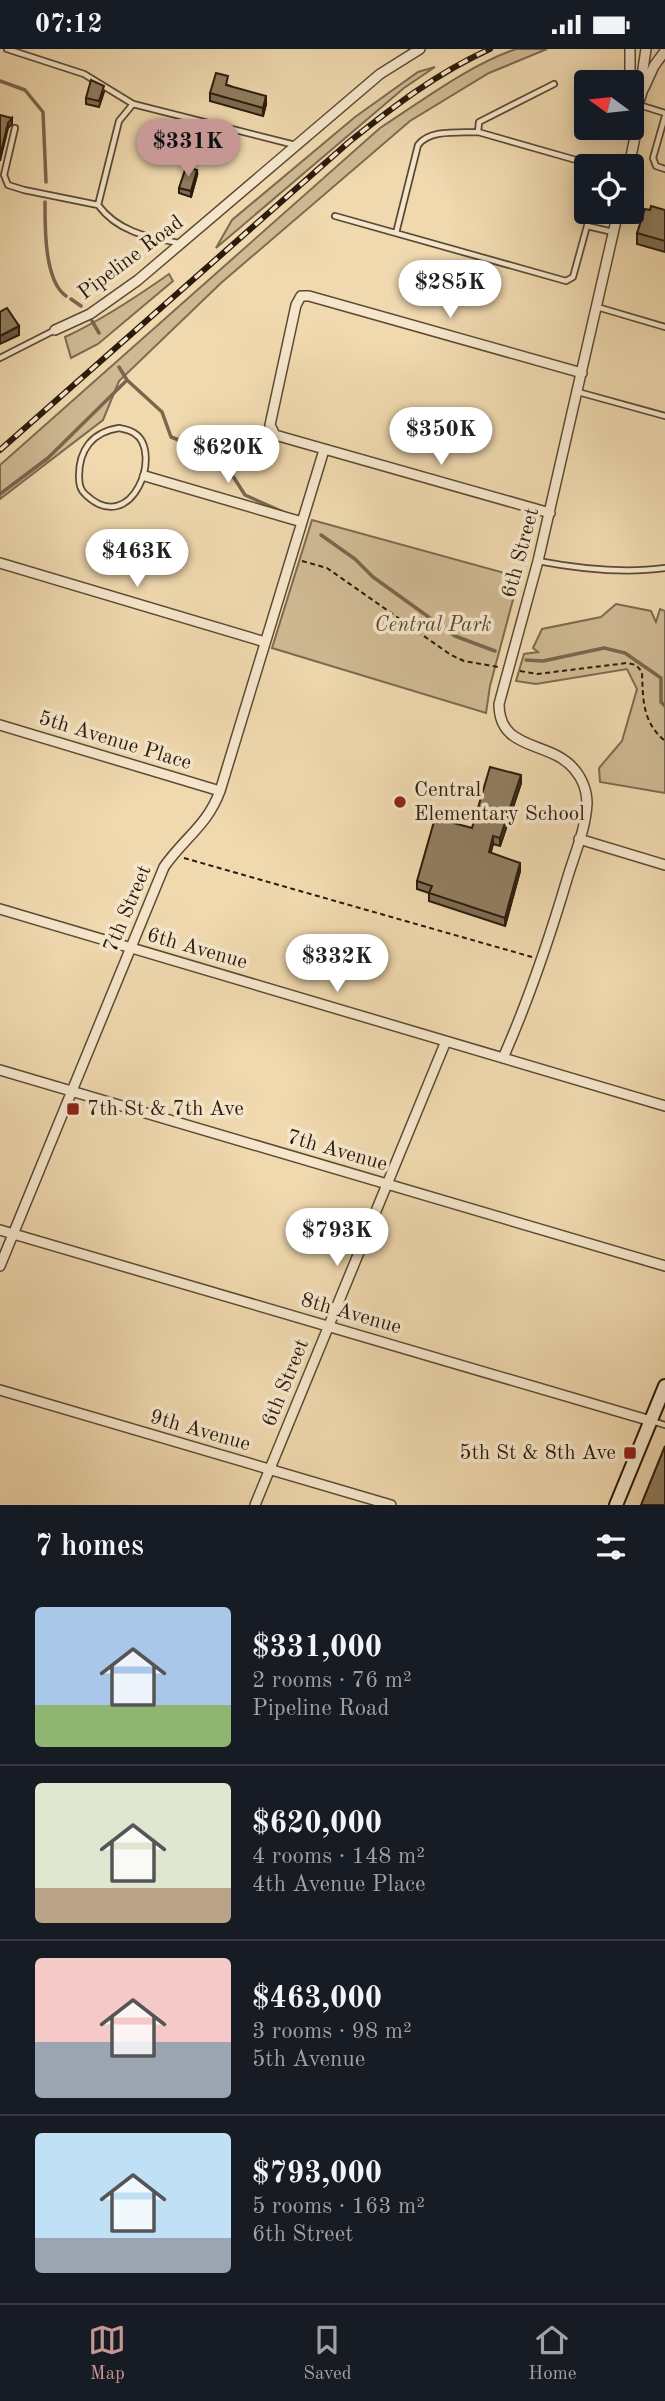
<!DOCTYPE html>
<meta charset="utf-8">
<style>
body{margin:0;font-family:"Old Standard TT",serif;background:#20242c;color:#f1f3f6;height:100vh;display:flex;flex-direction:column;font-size:26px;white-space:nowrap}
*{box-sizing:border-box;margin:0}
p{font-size:23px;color:#9ea1a6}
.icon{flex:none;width:38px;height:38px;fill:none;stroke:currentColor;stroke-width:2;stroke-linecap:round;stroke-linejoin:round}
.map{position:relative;height:1456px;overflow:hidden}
.side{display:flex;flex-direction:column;background:#171b24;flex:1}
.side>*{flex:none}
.needle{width:46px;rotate:285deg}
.fabs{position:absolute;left:574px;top:21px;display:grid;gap:14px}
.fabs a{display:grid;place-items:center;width:70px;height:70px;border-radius:7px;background:#171b24;box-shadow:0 4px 18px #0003;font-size:35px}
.price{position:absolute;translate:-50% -60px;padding:0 16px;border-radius:24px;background:#fff;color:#222;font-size:23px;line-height:46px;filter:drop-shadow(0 2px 4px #0008)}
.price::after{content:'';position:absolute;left:50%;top:42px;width:21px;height:16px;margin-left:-10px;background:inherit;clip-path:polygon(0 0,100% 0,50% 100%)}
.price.active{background:#c59692;color:#111}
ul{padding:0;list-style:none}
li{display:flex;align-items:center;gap:21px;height:175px;padding:0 35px}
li+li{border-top:2px solid #363941}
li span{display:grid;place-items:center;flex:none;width:196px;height:140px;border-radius:7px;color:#555}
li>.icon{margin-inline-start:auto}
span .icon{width:84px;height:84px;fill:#fffc;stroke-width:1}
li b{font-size:30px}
h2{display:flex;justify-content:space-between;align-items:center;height:84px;padding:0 35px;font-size:30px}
.status{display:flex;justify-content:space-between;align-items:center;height:49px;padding:0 35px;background:#171b24;direction:ltr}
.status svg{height:19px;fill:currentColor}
.dock{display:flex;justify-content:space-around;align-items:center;height:98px;border-top:2px solid #363941;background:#171b24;font-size:19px;color:#9ea1a6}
.dock a{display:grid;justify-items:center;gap:4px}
.dock .active{color:#c59692}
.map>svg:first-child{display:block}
.green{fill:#cfb993;stroke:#7d6a50;stroke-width:2}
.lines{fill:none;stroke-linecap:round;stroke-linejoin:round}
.stream{stroke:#79664d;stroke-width:3.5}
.lane-casing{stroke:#5c4a35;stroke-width:8}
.street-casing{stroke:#5c4a35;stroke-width:12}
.secondary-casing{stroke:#2b1b0c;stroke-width:16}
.path{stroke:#2b1b0c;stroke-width:2;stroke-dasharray:5 3.5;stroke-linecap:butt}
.lane{stroke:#f5e6cb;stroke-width:4.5}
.street{stroke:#f5e6cb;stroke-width:9}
.secondary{stroke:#f5e6cb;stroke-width:12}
.rail-casing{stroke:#2b1b0c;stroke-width:6}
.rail{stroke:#f5e6cb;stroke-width:3.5;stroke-dasharray:10;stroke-linecap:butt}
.wall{fill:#7d6c53;stroke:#2b1b0c;stroke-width:2}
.shaded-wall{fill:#665844;stroke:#2b1b0c;stroke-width:2}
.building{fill:#917e61;stroke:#2b1b0c;stroke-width:2}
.poi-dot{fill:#8f2418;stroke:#f5e6cb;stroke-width:2.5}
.labels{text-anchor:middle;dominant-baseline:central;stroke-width:7;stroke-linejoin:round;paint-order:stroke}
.street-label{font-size:21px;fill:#2b1b0c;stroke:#f5e6cb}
.park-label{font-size:21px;font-style:italic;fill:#5c4a34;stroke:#f5e6cb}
.poi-label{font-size:21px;fill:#2b1b0c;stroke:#f5e6cb;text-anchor:start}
</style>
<div class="status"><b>07:12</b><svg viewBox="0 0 49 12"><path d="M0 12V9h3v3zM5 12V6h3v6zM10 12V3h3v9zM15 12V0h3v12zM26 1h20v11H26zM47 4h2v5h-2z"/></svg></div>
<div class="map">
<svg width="665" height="1456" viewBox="0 0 665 1456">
<rect width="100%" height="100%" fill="#f0d9af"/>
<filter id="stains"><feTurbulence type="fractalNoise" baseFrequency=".00286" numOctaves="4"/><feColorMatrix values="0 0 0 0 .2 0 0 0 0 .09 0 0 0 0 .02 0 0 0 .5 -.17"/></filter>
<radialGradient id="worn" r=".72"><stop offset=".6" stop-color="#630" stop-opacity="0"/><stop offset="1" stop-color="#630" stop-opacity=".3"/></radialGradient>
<!-- green -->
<path class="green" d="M516 0H547L489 24 410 72 221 234 119 332 103 371 0 450V416L380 79C422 52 469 16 516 0Z
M435 18 404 39 216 199 232 171 355 68 418 23Z
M169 225 173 232 98 295 71 309 65 288C102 271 135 249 169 225Z
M312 471 519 528 490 637 486 664 272 599Z
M616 555 651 562 656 573 660 560 665 562V744L600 733 599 719 622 692 637 640 627 620 536 635 516 632 524 605 538 603 533 599 542 580 601 568Z"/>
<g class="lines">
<!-- stream -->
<path class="stream" d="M0 32 25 41 43 63 46 133
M45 153C45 177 44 232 66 247
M71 250 81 257
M92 272 99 284
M119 318 127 331 162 363 171 388 220 407 245 446 285 464
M0 445 48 409 127 331
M321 486 355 510 373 528 455 587 495 602
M526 611 543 612 604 599 625 604 661 629V653L665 657"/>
<defs>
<path id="lane" d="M7 0 84 25 133 55
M554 35 479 73 478 83 597 117
M639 56 665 64
M665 67 653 109 656 117 665 120
M15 79 4 126 8 136 24 141 98 156C118 183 148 188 179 194
M98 156 119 72 133 55 295 96
M589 163 587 177 613 183
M335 167 566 232 573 228 587 177
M396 184 418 96C430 80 459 84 478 83
M597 258 665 278
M0 309 55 281
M578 343 665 367
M119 379C124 380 130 381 134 384 164 402 132 489 86 446 80 441 79 435 79 427 79 401 92 383 119 379Z
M538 512C580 520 623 525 665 519
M652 1372 665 1376"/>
<path id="street" d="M630 33V0
M644 39 654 17 665 2
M629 117 635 88 638 56 643 40V20L646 0
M55 281 90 265 138 231 380 25 420 0
M145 427 302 473
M550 464 275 386 270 376 296 256 301 247H309L582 324
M0 514 265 593
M0 676 220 742
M579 790 665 816
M0 860 665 1057
M503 1009C530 948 549 891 568 827 575 804 586 779 587 754 587 742 582 729 574 720 550 691 499 703 499 655L538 512 618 163
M0 1021 665 1217
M0 1181 651 1372
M0 1217 164 818C184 789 207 777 220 742L324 401
M0 1341 391 1456
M255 1456 446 992"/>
<path id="secondary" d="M616 1456 665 1337"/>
</defs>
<!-- lane casing -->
<use href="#lane" class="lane-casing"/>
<!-- street casing -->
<use href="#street" class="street-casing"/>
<!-- secondary casing -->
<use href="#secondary" class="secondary-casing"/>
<!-- path -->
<path class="path" d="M302 512 327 519 451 606 464 612 498 618
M520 622 537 625 627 614 636 616 642 623C643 650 642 673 665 692
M184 809 532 908"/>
<!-- lane -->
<use href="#lane" class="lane"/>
<!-- street -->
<use href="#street" class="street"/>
<!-- secondary -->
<use href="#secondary" class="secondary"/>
<defs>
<path id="rail" d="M0 401 349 93C394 57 437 24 490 0"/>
</defs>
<!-- rail casing -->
<use href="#rail" class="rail-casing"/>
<!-- rail -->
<use href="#rail" class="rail"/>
</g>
<!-- wall -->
<path class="wall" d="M228 36 266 55 263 67 210 52V44Z
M104 43 99 58 86 55V49Z
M197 126 191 148 179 144V139Z
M650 161H665V203L637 195V184Z
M521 734 500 797 493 795 490 804 520 822 505 877 429 852V844L417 840V832Z"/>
<!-- shaded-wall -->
<path class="shaded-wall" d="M266 47V55L263 67V59Z
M12 69V75L8 79 0 112V107L8 74Z
M197 121V126L191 148V142Z
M19 277V286L0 295V287Z
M521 726V734L500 797V789Z
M493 787V795L489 811V803Z
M520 814V822L505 877V869Z"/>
<!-- building -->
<path class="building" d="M216 24 228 27 226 36 266 47 263 59 210 44Z
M91 31 104 37 99 52 86 49Z
M0 66 12 69 8 74 0 107Z
M186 118 197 121 191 142 179 139Z
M651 157 665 161V192L637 184 645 160 650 161Z
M7 259 19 277 0 287V263Z
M490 718 521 726 500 789 493 787 489 803 520 814 505 869 429 844 432 837 417 832 435 769 472 779Z
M665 1397V1456H641Z"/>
<!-- markers -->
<g class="poi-dot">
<circle cx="400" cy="753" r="7"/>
<rect x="66" y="1053" width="14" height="14" rx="3.5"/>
<rect x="623" y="1397" width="14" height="14" rx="3.5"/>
</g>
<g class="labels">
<!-- street labels -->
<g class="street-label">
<text transform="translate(131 209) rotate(-37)">Pipeline Road</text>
<text transform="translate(521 504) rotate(-75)">6th Street</text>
<text transform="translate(115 692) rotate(17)">5th Avenue Place</text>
<text transform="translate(128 860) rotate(-67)">7th Street</text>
<text transform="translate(197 900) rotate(16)">6th Avenue</text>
<text transform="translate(337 1102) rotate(16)">7th Avenue</text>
<text transform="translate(351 1265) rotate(16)">8th Avenue</text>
<text transform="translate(286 1334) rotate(-68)">6th Street</text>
<text transform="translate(200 1382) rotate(16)">9th Avenue</text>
</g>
<!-- park labels -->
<g class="park-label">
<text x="433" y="576">Central Park</text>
</g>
<!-- poi labels -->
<g class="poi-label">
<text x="414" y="741">Central<tspan x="414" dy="24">Elementary School</tspan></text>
<text x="87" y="1060">7th St &amp; 7th Ave</text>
<text x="616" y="1404" text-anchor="end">5th St &amp; 8th Ave</text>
</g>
</g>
<rect width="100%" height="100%" filter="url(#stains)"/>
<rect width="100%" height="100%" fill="url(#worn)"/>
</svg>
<div class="fabs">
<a><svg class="needle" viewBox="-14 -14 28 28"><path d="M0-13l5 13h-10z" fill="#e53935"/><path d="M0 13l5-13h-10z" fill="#9ea1a6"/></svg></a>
<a><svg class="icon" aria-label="locate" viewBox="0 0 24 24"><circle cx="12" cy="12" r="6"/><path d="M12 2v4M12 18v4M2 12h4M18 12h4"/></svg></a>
</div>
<b class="price active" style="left:188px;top:130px">$331K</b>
<b class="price" style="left:450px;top:271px">$285K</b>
<b class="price" style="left:441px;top:418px">$350K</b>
<b class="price" style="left:228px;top:436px">$620K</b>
<b class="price" style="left:137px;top:540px">$463K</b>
<b class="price" style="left:337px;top:945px">$332K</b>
<b class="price" style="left:337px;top:1219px">$793K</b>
</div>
<section class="side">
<h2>7 homes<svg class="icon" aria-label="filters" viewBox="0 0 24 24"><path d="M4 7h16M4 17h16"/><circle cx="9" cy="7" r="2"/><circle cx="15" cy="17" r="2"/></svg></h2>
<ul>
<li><span style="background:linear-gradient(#a9c7e8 70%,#8fb573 0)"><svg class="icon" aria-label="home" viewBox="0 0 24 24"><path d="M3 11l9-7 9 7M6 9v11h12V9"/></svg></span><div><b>$331,000</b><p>2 rooms · 76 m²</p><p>Pipeline Road</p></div></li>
<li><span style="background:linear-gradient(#dfe7d0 75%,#b9a48a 0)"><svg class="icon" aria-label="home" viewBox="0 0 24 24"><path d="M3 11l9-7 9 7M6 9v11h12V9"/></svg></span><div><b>$620,000</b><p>4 rooms · 148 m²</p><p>4th Avenue Place</p></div></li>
<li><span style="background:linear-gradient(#f6c9c9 60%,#9aa5b1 0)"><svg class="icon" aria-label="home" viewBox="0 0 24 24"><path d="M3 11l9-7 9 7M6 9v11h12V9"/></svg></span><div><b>$463,000</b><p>3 rooms · 98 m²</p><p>5th Avenue</p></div></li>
<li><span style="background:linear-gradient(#bfe0f5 75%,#9aa5b1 0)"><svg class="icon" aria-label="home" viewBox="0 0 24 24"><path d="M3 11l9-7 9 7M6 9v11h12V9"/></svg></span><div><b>$793,000</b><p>5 rooms · 163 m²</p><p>6th Street</p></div></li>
</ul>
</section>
<nav class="dock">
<a class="active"><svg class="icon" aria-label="map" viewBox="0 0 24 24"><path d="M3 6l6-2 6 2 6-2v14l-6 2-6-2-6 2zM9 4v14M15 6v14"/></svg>Map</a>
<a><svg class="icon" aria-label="saved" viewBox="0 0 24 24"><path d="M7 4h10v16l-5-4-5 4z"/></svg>Saved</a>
<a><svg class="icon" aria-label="home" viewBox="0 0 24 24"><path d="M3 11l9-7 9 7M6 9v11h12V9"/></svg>Home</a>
</nav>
